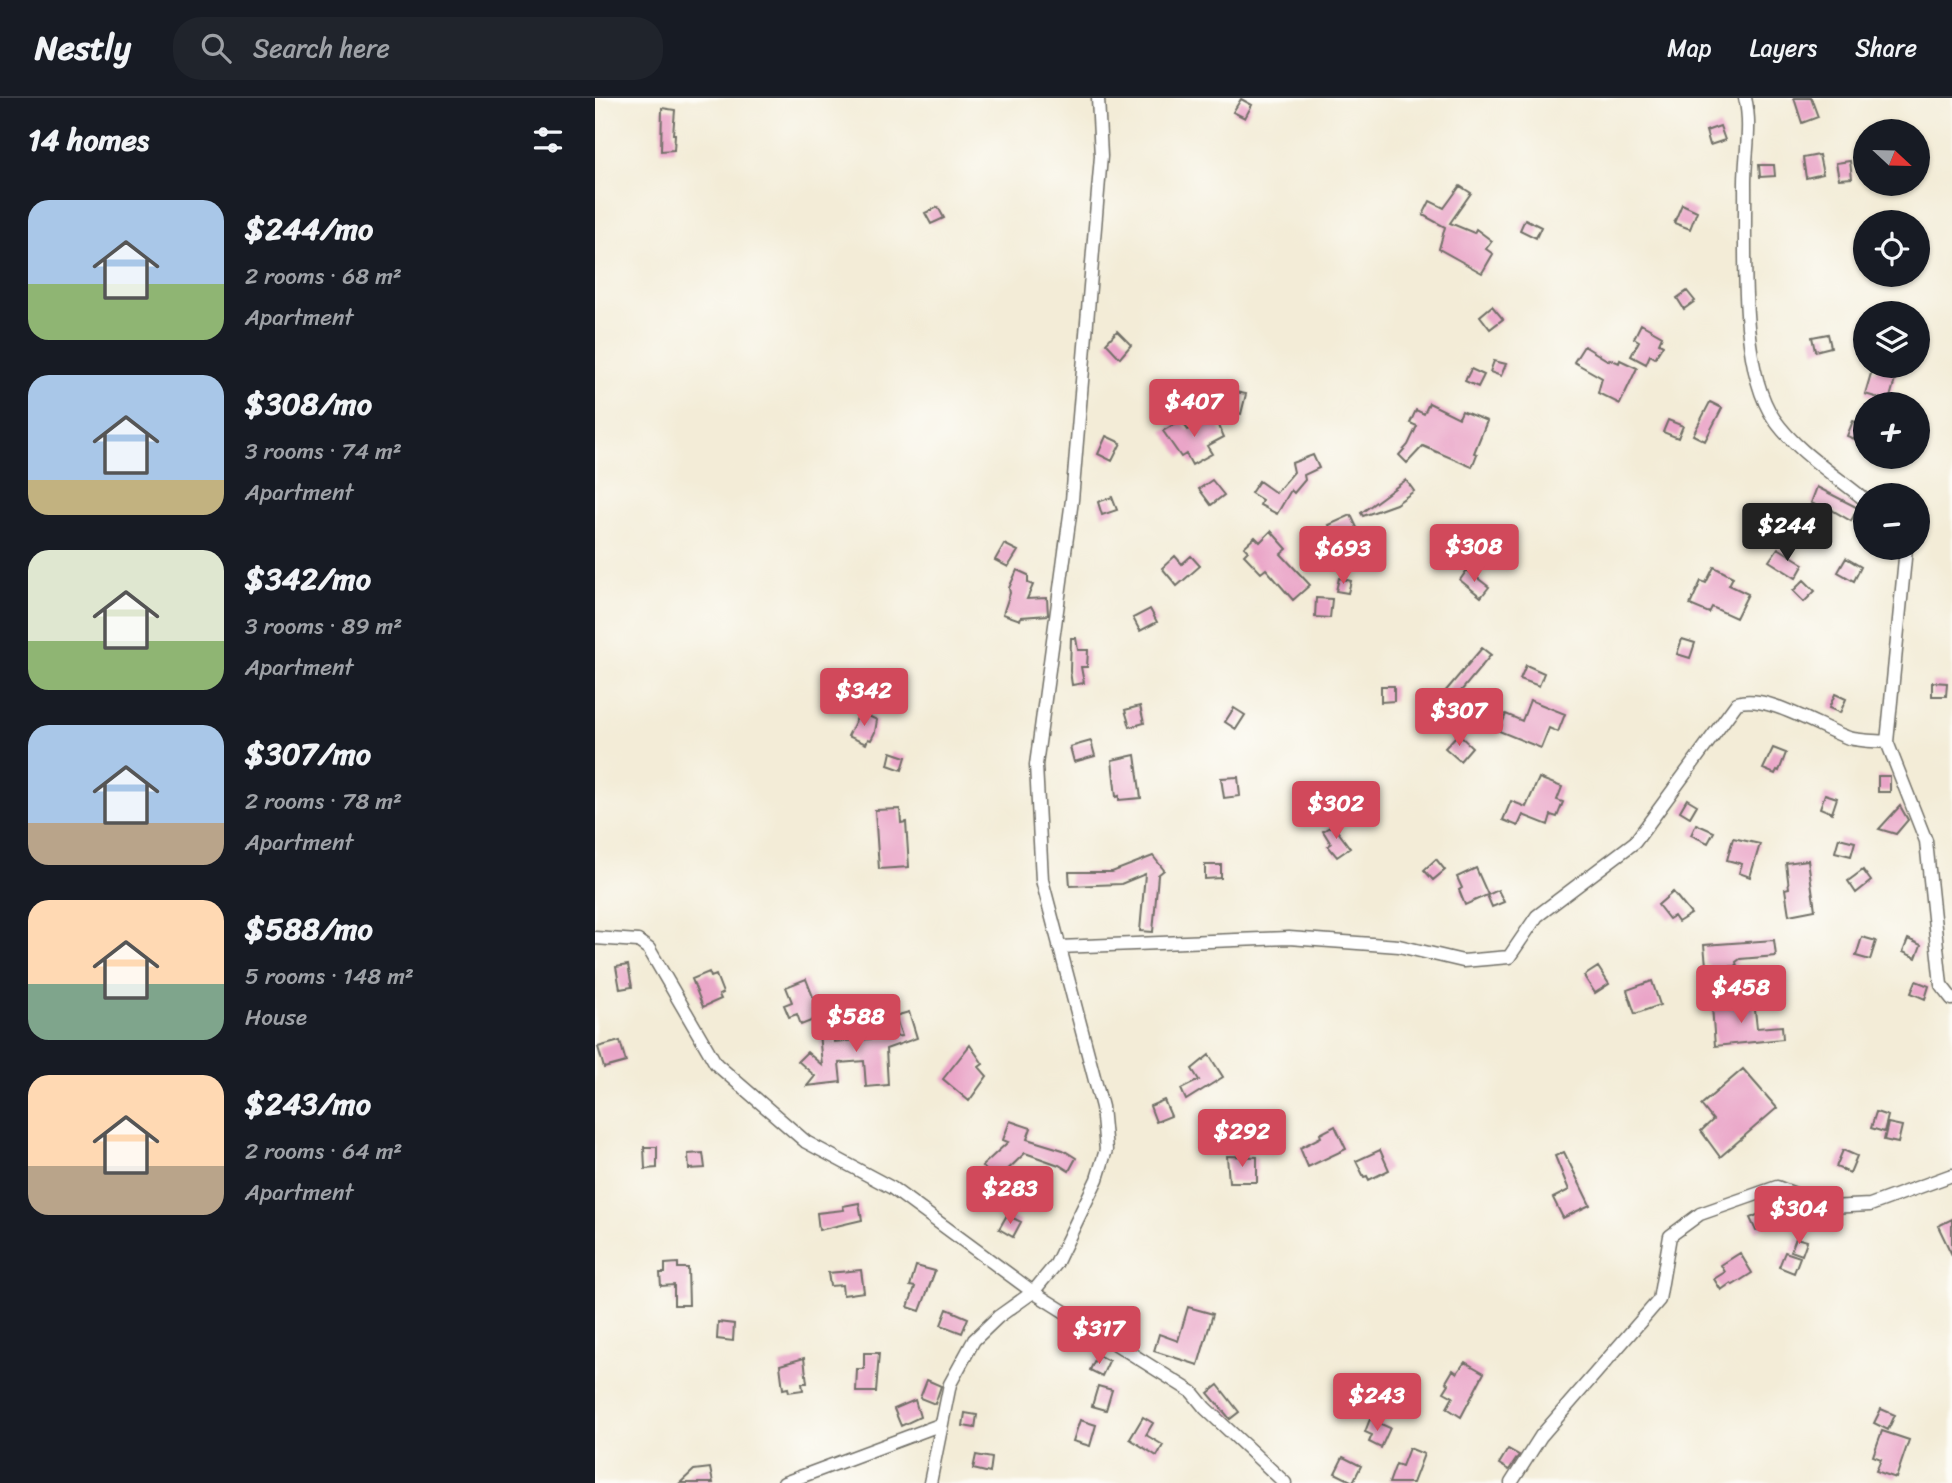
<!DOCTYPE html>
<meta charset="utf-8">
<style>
body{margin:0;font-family:Sriracha,sans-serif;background:#20242c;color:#f1f3f6;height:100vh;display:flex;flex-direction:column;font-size:26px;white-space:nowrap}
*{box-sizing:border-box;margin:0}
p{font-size:23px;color:#9ea1a6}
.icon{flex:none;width:38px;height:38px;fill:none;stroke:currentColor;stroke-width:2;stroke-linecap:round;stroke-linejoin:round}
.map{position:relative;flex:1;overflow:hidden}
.drawer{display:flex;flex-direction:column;background:#171b24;width:595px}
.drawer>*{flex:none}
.needle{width:46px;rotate:112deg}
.controls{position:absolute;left:1258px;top:21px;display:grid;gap:14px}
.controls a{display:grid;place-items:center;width:77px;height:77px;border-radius:50%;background:#171b24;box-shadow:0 2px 5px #0004;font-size:35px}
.price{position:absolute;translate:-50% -60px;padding:0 16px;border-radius:7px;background:#d1495b;color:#fff;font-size:23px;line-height:46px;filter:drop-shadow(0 2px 4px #0008)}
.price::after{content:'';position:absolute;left:50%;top:42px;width:21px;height:16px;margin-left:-10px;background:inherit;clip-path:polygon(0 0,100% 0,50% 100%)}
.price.active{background:#222;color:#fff}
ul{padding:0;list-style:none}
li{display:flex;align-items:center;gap:21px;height:175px;padding:0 28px}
li span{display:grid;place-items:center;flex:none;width:196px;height:140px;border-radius:21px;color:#555}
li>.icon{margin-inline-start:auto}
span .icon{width:84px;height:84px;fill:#fffc;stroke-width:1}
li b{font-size:30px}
h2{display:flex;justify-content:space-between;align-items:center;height:84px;padding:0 28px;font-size:30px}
header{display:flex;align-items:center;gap:42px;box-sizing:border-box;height:98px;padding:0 35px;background:#171b24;border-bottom:2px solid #363941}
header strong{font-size:33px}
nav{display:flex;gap:38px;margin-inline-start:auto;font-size:24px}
.search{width:490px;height:63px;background:#20242c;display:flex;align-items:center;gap:18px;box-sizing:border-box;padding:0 24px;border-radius:28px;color:#9ea1a6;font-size:26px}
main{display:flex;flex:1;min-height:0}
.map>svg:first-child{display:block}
.building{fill:#eaa5c8}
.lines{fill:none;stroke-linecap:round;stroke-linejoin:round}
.street-casing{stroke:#716f67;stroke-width:15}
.street{stroke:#fff;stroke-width:12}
</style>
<header>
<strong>Nestly</strong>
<div class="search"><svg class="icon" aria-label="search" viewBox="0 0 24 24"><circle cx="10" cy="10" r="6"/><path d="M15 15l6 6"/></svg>Search here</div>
<nav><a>Map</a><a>Layers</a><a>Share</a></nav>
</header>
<main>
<section class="drawer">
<h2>14 homes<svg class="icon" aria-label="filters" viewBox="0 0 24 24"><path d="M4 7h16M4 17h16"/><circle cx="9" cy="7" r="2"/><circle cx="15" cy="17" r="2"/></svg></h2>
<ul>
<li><span style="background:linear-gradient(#a9c7e8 60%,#8fb573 0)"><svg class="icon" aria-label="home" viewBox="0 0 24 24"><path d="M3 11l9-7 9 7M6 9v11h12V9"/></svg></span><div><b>$244/mo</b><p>2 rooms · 68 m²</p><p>Apartment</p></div></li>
<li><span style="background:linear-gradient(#a9c7e8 75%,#c2b280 0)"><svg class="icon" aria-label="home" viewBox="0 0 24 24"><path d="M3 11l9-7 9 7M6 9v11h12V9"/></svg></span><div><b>$308/mo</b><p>3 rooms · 74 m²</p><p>Apartment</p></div></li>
<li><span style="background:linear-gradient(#dfe7d0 65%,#8fb573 0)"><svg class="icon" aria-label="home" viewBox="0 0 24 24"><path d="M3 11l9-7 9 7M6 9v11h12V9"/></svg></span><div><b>$342/mo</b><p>3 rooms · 89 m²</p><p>Apartment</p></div></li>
<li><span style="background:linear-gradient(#a9c7e8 70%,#b9a48a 0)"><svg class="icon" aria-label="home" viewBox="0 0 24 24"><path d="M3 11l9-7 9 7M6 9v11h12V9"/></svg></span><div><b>$307/mo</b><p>2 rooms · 78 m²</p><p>Apartment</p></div></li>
<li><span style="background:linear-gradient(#ffd9b3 60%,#7fa58c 0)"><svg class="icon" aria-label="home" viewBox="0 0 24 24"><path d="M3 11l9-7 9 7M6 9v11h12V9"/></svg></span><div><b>$588/mo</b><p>5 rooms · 148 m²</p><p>House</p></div></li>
<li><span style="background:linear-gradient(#ffd9b3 65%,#b9a48a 0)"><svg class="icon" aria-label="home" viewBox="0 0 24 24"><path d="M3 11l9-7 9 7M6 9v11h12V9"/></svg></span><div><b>$243/mo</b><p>2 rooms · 64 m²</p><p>Apartment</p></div></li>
</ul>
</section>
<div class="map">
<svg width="1357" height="1385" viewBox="0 0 1357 1385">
<rect width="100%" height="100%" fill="#fdfcf7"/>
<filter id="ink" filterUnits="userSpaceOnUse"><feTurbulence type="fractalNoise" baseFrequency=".0143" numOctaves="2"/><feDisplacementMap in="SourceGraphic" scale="14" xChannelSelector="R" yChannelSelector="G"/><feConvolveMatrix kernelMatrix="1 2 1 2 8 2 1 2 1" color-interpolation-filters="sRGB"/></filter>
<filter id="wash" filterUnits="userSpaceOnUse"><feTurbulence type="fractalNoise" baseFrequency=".00686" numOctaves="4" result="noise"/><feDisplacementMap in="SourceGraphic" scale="28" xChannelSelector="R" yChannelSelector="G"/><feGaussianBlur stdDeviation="1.57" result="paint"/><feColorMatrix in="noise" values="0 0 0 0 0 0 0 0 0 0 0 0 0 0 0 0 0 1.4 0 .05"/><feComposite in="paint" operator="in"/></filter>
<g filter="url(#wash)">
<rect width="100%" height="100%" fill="#f3ecd7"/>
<g id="blocks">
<!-- building -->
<path class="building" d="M1199 0H1216L1223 19 1207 25Z
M646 1 657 7 650 20 638 14Z
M67 10 80 12 78 36H80L79 52 66 53Z
M1125 28 1130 42 1115 47 1111 33Z
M1224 57 1228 76 1211 80 1208 60Z
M1255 63 1257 80 1244 81 1241 65Z
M1164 67H1179L1180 78 1165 79Z
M865 88 876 95 855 125 879 135 881 131 897 143 891 151 898 156 887 175 844 151 850 129 828 117 835 103 849 110Z
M1087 106 1102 113 1095 131 1079 125Z
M343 109 349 120 336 126 330 115Z
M930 121 946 129 941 140 925 132Z
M1092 193 1100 203 1089 211 1082 200Z
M897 208 908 221 895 231 885 218Z
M1046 226 1067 238 1064 245 1068 247 1060 260 1055 257 1051 266 1036 258 1044 243 1039 240Z
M522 233 536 247 525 260 511 245Z
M1233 236 1236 249 1220 253 1217 239Z
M989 248 1014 263 1015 261 1024 265 1025 262 1042 270 1025 306 1003 295 1007 280 979 264Z
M899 263 911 266 906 278 895 274Z
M1282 269 1302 275 1294 303 1270 296 1277 272 1281 273Z
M876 271 889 277 883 289 870 283Z
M635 293 651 296 646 316 631 312Z
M1115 304 1127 310 1110 343 1098 337Z
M834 305 864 320 867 313 892 323 879 355 882 356 877 369 828 348 812 365 804 357 813 347 822 328 815 325 821 312 829 316Z
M620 319 629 339 612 348 617 356 597 367 591 356 586 359 568 333 586 322 593 332Z
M1073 322 1088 328 1083 340 1068 334Z
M1258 323 1270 328 1264 343 1252 338Z
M511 338 526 345 517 363 503 356Z
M718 357 724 370 709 377 710 382 699 395 696 392 682 416 665 407 667 402 656 395 664 383 681 395 699 374 697 365Z
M617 382 629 397 616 407 604 391Z
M811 382 819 393 801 406 768 418 766 415Z
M1222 389 1263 410 1256 423 1230 408 1229 411 1216 405Z
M517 399 522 412 507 417 503 404Z
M756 417 765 436 743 447 734 427Z
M676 433 692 451 686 456 715 487 698 502 671 471 666 475 649 457 653 453 649 449 660 439 665 444Z
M409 446 423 453 413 469 400 462Z
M1183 450 1209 466 1201 480 1174 463Z
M580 458 587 466 596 458 605 468 582 488 567 470Z
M1251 460 1266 469 1259 483 1243 474Z
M1119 469 1138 479 1134 487 1153 496 1141 520 1117 509 1114 515 1095 507 1106 483 1111 485Z
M422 472 433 477V485L438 487 432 501 452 500 453 517 426 519 425 522 408 516 415 495 414 490Z
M872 472 894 489 886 499 865 482Z
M744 480 756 483 753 495 741 493Z
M1209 482 1220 493 1209 504 1198 493Z
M721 500 737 501 735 520 720 519Z
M555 511 562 524 545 533 538 520Z
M476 540H481L483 552H493L492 569H486L489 585 477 587 475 573Z
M1087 541 1100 545 1095 560 1082 556Z
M887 550 896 557 847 616 838 608Z
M931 567 949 575 944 588 925 581Z
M1337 584 1352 585 1351 598H1337Z
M786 588H799V603L786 604Z
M1240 596 1251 601 1245 615 1234 610Z
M935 602 970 616 963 634 954 630 946 650 904 633 911 616 927 623Z
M545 608 549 625 535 629 530 612Z
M639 610 650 617 641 631 630 624Z
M265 614 282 622 280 634 276 642 273 641 271 646 253 638Z
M863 636 877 649 865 663 850 650Z
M496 643 500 658 479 664 475 649Z
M1178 650 1191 655 1184 673 1182 672 1180 676 1168 671Z
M296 654 311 659 307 672 293 667Z
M540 657 546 700 524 702V698L521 699 517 662Z
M1283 678H1295V694H1283Z
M643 679 645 698 629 700 626 680Z
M944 680 967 689 962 702 968 704 962 719 956 717 953 727 928 717 923 728 908 722 916 703 931 709Z
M1230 696 1242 700 1237 715 1225 710Z
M1092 701 1102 707 1095 719 1085 713Z
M1305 708 1313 722 1301 736 1284 731Z
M305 711 306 725 311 724 314 769 284 771 280 712Z
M1101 726 1119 734 1113 745 1096 737Z
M738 727 755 750 742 759 733 748 736 746 728 733Z
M1138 740 1165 746 1155 779 1144 775 1147 766 1132 762Z
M1244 740 1260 744 1256 758 1240 754Z
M558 758 569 772 563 777 558 834 545 833 550 776 526 786 475 788 474 774H517Z
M841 761 850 772 838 782 829 772Z
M1213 762 1220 812 1194 817 1190 791 1194 790 1191 765Z
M610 767H626V780L610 781Z
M881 770 893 797 903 792 909 804 897 809 892 797 870 807 864 792 867 790 862 779Z
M1268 772 1276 783 1261 795 1253 783Z
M1078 794 1096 816 1083 824 1079 818 1074 821 1063 807Z
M1267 839 1281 843 1275 862 1261 858Z
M1313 841 1326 847 1321 860 1308 854Z
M1179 842 1181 858 1145 861 1141 864 1142 868 1114 870V867H1111L1109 847Z
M33 867 37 889 25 891 21 869Z
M1003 869 1014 886 1000 895 989 878Z
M114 874 116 879 121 877 128 895 124 897 126 901 108 909 97 881Z
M211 881 226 919 206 927 202 916 194 919 189 907 197 904 191 889Z
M1057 883 1065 907 1040 916 1032 892Z
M1321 883 1334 888 1330 901 1316 895Z
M1159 903 1162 930 1187 928 1188 941 1120 948 1117 908Z
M314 914 322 940 291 951 293 987 271 989 269 963 244 965 246 984 212 988 220 978 203 963 212 954 227 967 223 924 237 922 239 944 307 938 300 918Z
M25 943 31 964 9 970 3 949Z
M375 947 388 966 384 969 392 978 374 1003 348 981Z
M614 957 628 979 591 1002 586 991 604 982 597 971Z
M1148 971 1182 1010 1125 1059 1106 1033 1118 1022 1106 1007Z
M569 1002 576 1018 561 1024 555 1008Z
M1281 1014 1293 1018 1289 1034 1276 1030Z
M415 1023 436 1030 432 1041 468 1052 481 1060 474 1073 464 1067 430 1055 401 1083 387 1068 413 1044 408 1042Z
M1293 1025 1307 1028 1303 1045 1289 1042Z
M740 1028 751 1051 713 1069 705 1050 726 1039 725 1036Z
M49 1049H62V1070L50 1071Z
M785 1052 794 1072 774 1082 772 1078 769 1079 761 1063Z
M1248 1052 1262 1058 1255 1075 1241 1069Z
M969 1054 995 1107 968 1120 958 1100 974 1092 960 1058Z
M108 1055 110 1070 94 1071 93 1056Z
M632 1058 662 1059V1084H634Z
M264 1105 267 1122 224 1132 222 1115 249 1112 248 1108Z
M1169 1114 1175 1126 1161 1133 1155 1120Z
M412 1117 426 1124 418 1139 404 1131Z
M1357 1121V1157L1343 1128Z
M1201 1140 1212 1143 1207 1157 1196 1153Z
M1190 1154 1205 1159 1199 1175 1184 1169Z
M1145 1155 1157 1175 1138 1187 1136 1185 1126 1192 1119 1181 1130 1174 1126 1167Z
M83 1165V1170H93L94 1207H79V1187L66 1188 65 1175H70V1166Z
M321 1168 340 1173 325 1213 313 1209 320 1189 315 1188Z
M266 1172 269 1194 248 1197 247 1187 235 1188 233 1175Z
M593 1209 618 1216 603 1267 559 1253 564 1236 583 1243Z
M352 1211 373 1220 367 1235 346 1227Z
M123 1224 139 1226 138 1243 122 1241Z
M269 1255H284L281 1294H261L262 1271H269Z
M502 1257 514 1263 507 1278 495 1272Z
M209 1260 212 1285H207L208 1292 194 1294 193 1290 188 1291 185 1267Z
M870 1264 889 1275 866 1319 852 1310 858 1299 849 1294 854 1286 851 1284 858 1272 862 1275Z
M332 1282 346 1288 340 1306 325 1300Z
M623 1287 644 1314 635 1321 613 1295Z
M503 1288 517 1292 511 1312 497 1308Z
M320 1302 325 1319 306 1328 299 1311Z
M1286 1311 1300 1317 1293 1332 1279 1325Z
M370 1315 382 1317 380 1330 368 1328Z
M548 1319 558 1325 551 1337 568 1347 562 1358 535 1341Z
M775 1321 795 1330 786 1350 774 1344 777 1337 770 1334Z
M485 1322 501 1327 495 1348 478 1343Z
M1287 1333 1314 1342 1301 1380 1281 1373 1286 1361 1278 1358Z
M814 1350 829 1356 818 1385H794L801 1366 807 1368Z
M913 1351 924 1357 914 1372 904 1366Z
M381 1357 397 1360 395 1375 378 1371Z
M748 1359 766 1368 758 1384 740 1375Z
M115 1370 118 1385H85L99 1372Z"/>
</g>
</g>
<g filter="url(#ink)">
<use href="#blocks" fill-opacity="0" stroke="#716f67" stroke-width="2"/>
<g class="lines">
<defs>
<path id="street" d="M1150 0C1157 28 1150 56 1150 85 1151 149 1143 269 1179 321 1201 353 1240 377 1270 402
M1311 450 1292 644 1331 743 1346 887 1357 901
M0 840 43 843 54 851 121 966 211 1044 297 1090 438 1194 597 1294 610 1310 690 1385
M464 849 694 840 804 848 868 863 914 859 942 818 1040 744 1142 605C1172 595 1225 630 1254 640 1265 643 1280 643 1292 644
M189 1385 347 1326
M335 1385 355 1286 379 1242 403 1219 438 1194 461 1166 502 1081 511 1052 507 1009 447 782 441 667 477 402 506 58 503 0
M916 1385 946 1338 1064 1202 1075 1138 1105 1116 1182 1089 1234 1109 1275 1107 1357 1077"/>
</defs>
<!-- street casing -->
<use href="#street" class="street-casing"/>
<!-- street -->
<use href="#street" class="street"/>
</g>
</g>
</svg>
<div class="controls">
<a><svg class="needle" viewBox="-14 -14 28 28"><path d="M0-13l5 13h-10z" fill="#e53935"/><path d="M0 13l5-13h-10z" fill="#9ea1a6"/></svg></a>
<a><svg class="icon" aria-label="locate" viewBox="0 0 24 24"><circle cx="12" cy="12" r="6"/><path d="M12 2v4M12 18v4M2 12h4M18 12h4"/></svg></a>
<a><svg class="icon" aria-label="layers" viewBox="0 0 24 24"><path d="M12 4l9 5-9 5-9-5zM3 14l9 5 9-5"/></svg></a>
<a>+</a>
<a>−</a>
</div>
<b class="price" style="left:599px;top:341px">$407</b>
<b class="price active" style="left:1192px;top:465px">$244</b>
<b class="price" style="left:879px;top:486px">$308</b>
<b class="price" style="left:748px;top:488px">$693</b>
<b class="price" style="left:269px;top:630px">$342</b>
<b class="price" style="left:864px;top:650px">$307</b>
<b class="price" style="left:741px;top:743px">$302</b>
<b class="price" style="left:1146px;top:927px">$458</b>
<b class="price" style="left:261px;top:956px">$588</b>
<b class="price" style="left:647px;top:1071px">$292</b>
<b class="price" style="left:415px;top:1128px">$283</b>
<b class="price" style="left:1204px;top:1148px">$304</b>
<b class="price" style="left:504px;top:1268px">$317</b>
<b class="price" style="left:782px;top:1335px">$243</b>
</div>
</main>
